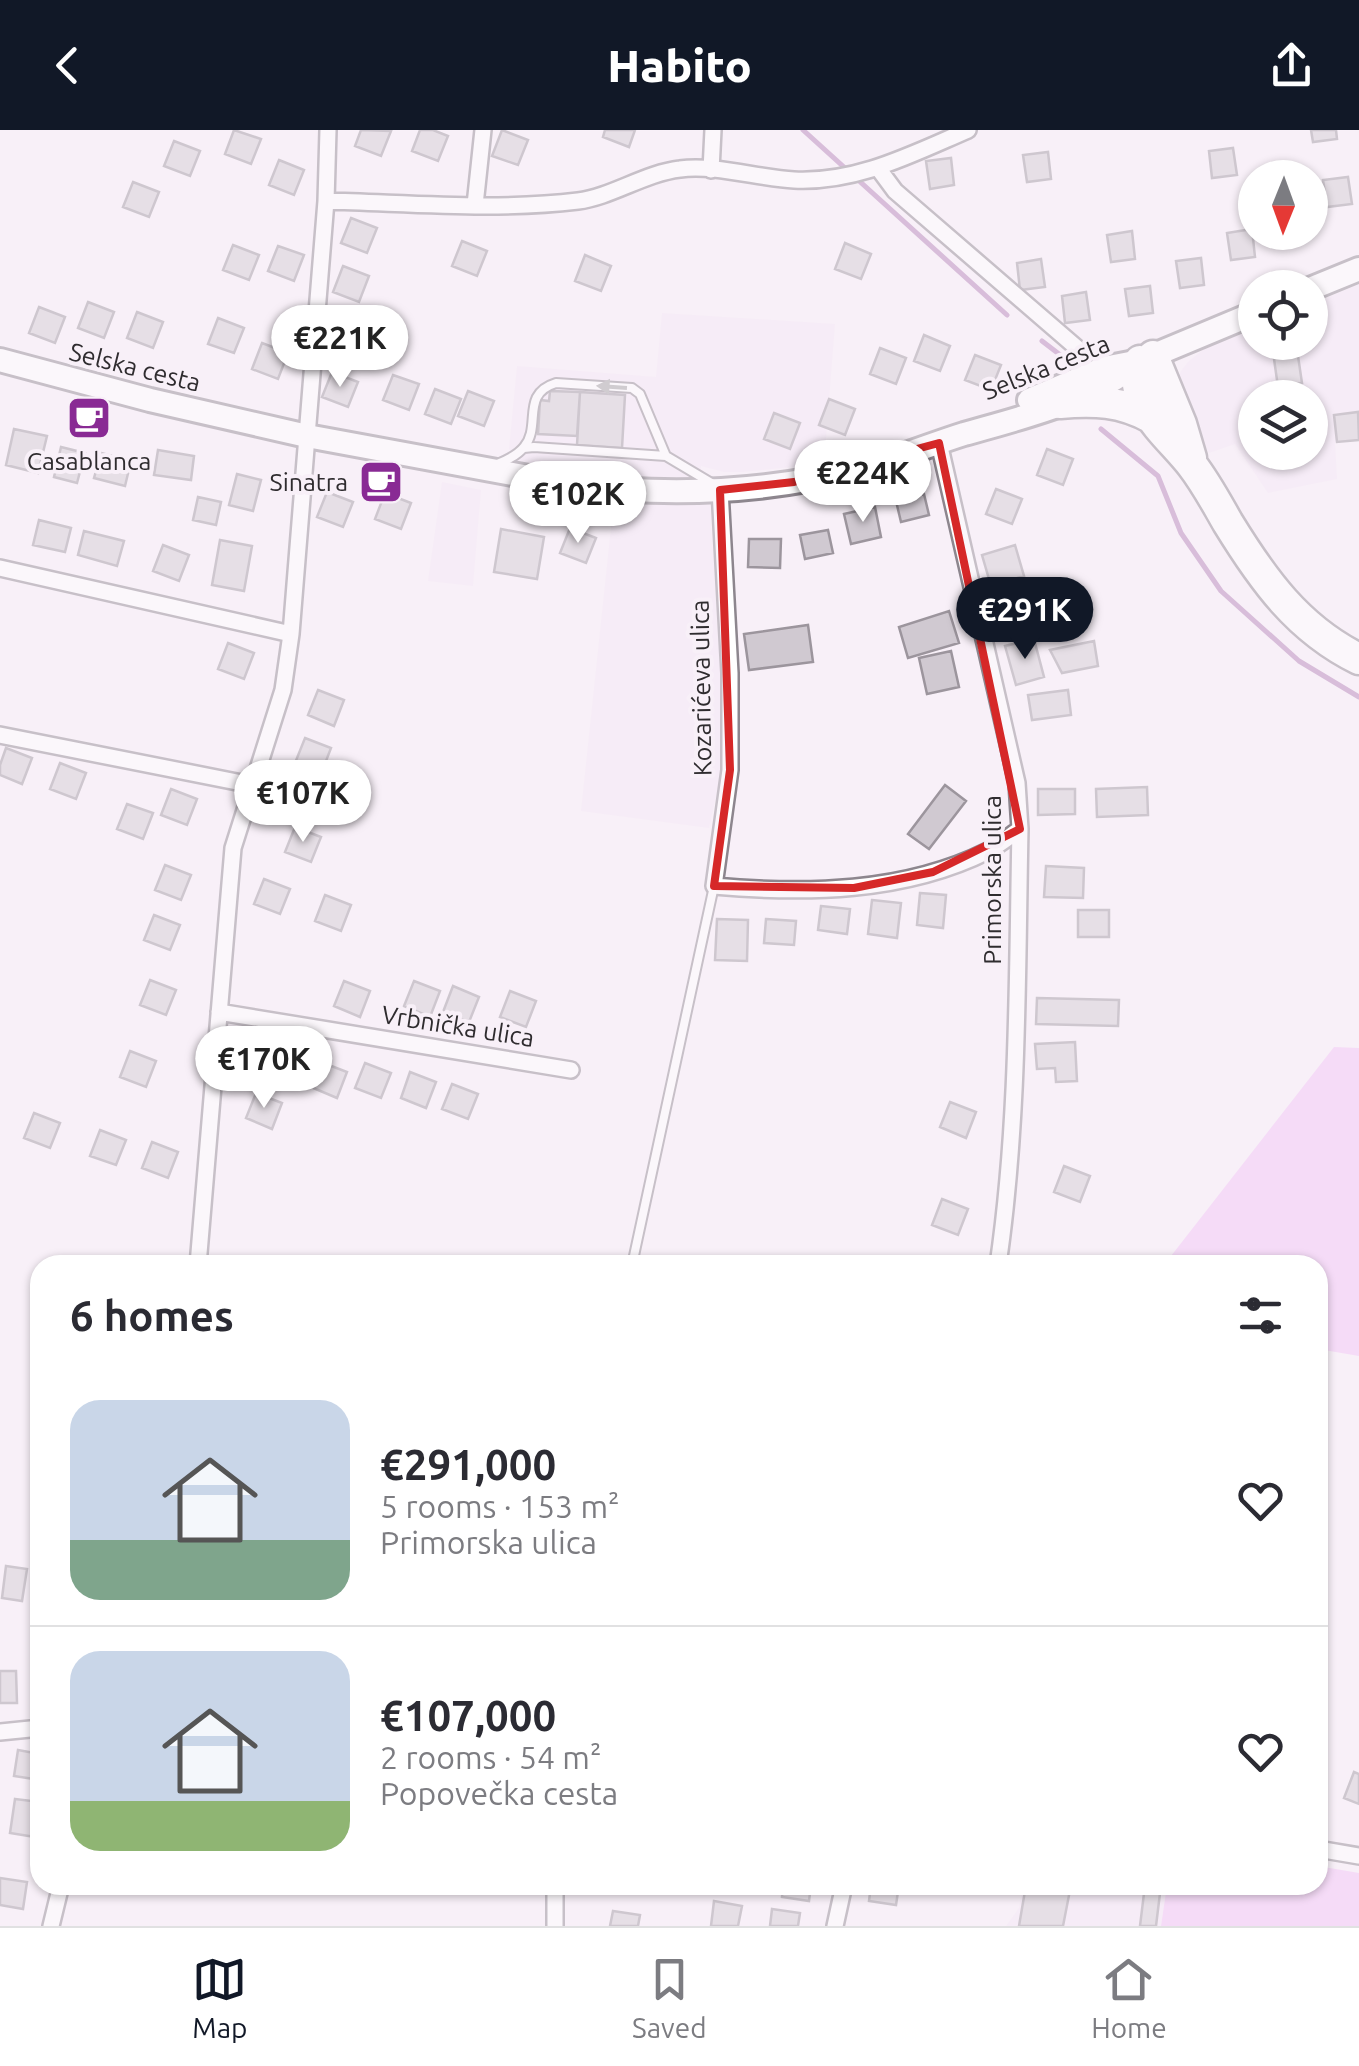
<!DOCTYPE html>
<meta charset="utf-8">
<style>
body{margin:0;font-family:Ubuntu,sans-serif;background:#f7f7f7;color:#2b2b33;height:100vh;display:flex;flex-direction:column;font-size:38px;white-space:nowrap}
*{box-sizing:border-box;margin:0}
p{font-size:32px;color:#7c7c81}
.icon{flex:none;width:55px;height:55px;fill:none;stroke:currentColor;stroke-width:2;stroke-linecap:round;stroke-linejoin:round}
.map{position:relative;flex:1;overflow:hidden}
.panel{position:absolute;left:30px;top:1125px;width:1298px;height:640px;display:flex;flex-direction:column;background:#fff;border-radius:30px;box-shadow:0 2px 8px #0004}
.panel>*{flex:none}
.needle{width:65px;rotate:181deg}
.buttons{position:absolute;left:1238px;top:30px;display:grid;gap:20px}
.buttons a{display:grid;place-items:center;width:90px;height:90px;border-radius:50%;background:#fff;box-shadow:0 2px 8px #0004;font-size:50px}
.price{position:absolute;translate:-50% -85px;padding:0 22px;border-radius:35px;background:#fff;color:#222;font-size:32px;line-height:65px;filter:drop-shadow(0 2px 5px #0008)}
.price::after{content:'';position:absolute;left:50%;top:60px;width:30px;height:22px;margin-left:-15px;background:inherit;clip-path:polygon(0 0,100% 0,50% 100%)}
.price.active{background:#111827;color:#fff}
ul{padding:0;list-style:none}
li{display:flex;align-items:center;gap:30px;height:250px;padding:0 40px}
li+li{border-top:2px solid #e1e1e2}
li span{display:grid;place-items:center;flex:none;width:280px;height:200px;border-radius:30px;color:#555}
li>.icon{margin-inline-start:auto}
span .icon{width:120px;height:120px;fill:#fffc;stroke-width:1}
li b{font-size:42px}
h2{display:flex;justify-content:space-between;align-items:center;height:120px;padding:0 40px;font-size:42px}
header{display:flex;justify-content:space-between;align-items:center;height:130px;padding:0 40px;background:#111827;color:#fff;font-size:45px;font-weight:800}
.dock{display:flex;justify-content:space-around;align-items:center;height:140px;border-top:2px solid #e1e1e2;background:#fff;font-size:28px;color:#7c7c81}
.dock a{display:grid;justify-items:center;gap:5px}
.dock .active{color:#111827}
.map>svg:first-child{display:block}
.built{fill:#f4e6f5;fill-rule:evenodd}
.green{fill:#f1c2f5}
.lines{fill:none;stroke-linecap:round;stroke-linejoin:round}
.stream{stroke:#b17fb5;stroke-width:5}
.building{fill:#d0c9d1;stroke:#9c959d;stroke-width:2.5}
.lane-casing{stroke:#8d868e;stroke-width:12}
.street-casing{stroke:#8d868e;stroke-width:20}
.secondary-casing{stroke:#8d868e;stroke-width:28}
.highway-casing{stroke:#8d868e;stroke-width:35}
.lane{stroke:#fff;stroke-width:8}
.street{stroke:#fff;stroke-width:15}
.secondary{stroke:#fff;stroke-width:22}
.highway{stroke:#fff;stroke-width:30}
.oneway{fill:#a1a0a1}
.marked{fill:none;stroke:#d62828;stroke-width:8;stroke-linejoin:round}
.labels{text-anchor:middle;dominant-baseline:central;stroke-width:8;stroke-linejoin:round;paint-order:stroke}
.street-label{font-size:25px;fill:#2f2c2f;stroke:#f8f0f8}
.poi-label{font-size:25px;fill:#2f2c2f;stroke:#f8f0f8}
</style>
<header><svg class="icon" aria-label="back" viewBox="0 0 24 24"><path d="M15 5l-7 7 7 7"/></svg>Habito<svg class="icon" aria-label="share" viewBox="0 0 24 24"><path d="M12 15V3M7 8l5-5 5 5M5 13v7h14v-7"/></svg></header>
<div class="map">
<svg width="1359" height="1796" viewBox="0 0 1359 1796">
<rect width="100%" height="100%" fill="#f8f0f8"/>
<!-- built -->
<path class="built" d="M1359 154V303L1335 312 1337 349 1268 363 1235 314 1209 323 1181 274 1176 253 1181 241 1188 232 1204 219 1255 198V212H1310V175ZM1255 268H1310V322H1255Z
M662 183 835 194 824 334 742 342H724L701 336 700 356 629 353 525 338 509 319 517 236 656 247Z
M442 352 481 360 473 456 428 451Z
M614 369 710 370 721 554V645L709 698 581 681Z
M1023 1755H1167L1161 1796H1006L1019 1778Z"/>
<!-- green -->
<path class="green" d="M1334 917 1359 918V1226L1318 1219V1135H1164Z
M1318 1736 1359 1743V1796H1161L1167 1755H1318Z"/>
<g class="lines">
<!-- stream -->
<path class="stream" d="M803 0 1007 185
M1042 211 1072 234
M1101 299 1158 346 1181 403 1221 461 1299 531 1359 567"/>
</g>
<!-- building -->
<path class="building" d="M234 0 261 9 251 34 225 24Z
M361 0 391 1 381 26 355 16Z
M420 0H433L448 6 438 31 412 21Z
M502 0 528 10 518 35 492 26Z
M605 0H635L629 17 603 7Z
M1311 0H1336L1337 9 1313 12Z
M174 11 200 21 190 46 164 36Z
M1233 18 1237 45 1212 48 1209 21Z
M1048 22 1051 49 1027 52 1023 25Z
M951 28 954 55 930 59 926 31Z
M279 30 304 40 294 65 269 55Z
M1348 47 1352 74 1327 77 1323 50Z
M133 52 159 62 149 87 123 77Z
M351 88 377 98 367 123 341 113Z
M1252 99 1255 127 1231 130 1227 103Z
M1132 101 1135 129 1111 132 1107 105Z
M462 111 487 121 477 146 452 136Z
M845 113 871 124 861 149 835 139Z
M233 115 259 125 249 150 223 140Z
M278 116 304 125 294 151 268 141Z
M585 125 611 136 601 161 575 151Z
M1201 128 1204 155 1180 158 1176 131Z
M1041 129 1045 157 1020 160 1017 133Z
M343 136 369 146 359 172 333 162Z
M1150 156 1153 183 1129 186 1125 159Z
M1086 162 1090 190 1065 193 1062 166Z
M88 172 114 182 104 208 78 198Z
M39 177 65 187 55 213 29 203Z
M137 182 163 192 153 218 127 208Z
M218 188 244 198 234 223 208 214Z
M924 205 950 216 940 241 914 231Z
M262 213 288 223 278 249 252 239Z
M880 218 906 228 896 254 870 244Z
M975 225 1001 235 991 260 965 250Z
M1298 226 1302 253 1278 257 1274 229Z
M332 242 358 252 348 277 322 267Z
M393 245 419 254 409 280 383 270Z
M435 259 461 269 451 294 425 284Z
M468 261 494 271 484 296 458 286Z
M550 261 580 262 577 306 538 304 540 270 549 271Z
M580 262 625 265 622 318 577 315Z
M829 269 855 279 845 305 819 295Z
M1358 282 1359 310 1337 312 1334 285Z
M774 283 800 293 790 319 764 309Z
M14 299 47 306 38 343 6 335Z
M61 317 85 323 77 353 54 347Z
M1047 319 1073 329 1063 355 1037 345Z
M158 320 194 326 191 350 154 345Z
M101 323 131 331 125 356 94 348Z
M237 344 261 350 253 381 229 375Z
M996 359 1022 369 1012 394 986 384Z
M327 362 353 372 343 397 317 387Z
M385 363 411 373 401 399 375 389Z
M924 364 929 385 901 392 896 371Z
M198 367 221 372 216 395 193 390Z
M875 377 881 407 851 414 844 384Z
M39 390 71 398 65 422 33 415Z
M570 398 596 408 586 433 560 423Z
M501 399 544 407 537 449 494 442Z
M828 400 833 423 805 429 800 405Z
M84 401 124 411 117 436 78 425Z
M749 409H781L780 438 748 437Z
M220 410 252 416 244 461 212 455Z
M163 415 189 425 179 451 153 441Z
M1015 415 1024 446 991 456 982 425Z
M1034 462 1042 496 1009 503 1002 469Z
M949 481 959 513 908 528 899 497Z
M808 495 813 532 749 540 744 504Z
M1034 509 1044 547 1016 555 1005 516Z
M1094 511 1098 536 1062 543 1050 520Z
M228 513 254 523 244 549 218 539Z
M951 521 959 557 927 564 919 528Z
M318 560 344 570 334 596 308 585Z
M1068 560 1071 585 1032 590 1028 565Z
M305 608 331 618 321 644 295 633Z
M6 618 32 628 22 654 0 645V635Z
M60 633 86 643 76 669 50 659Z
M945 655 966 671 929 719 908 704Z
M299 656 325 666 315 692 289 682Z
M1147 657 1148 685 1097 687 1096 659Z
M171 659 197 669 187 695 161 685Z
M1038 659H1075V684L1038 685Z
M127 674 153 683 143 709 117 699Z
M295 697 321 707 311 732 285 722Z
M165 735 191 745 181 770 155 760Z
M1046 736 1084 738 1083 768 1044 767Z
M264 749 290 759 280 784 254 774Z
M920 763 946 765 943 798 917 795Z
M325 765 351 775 341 801 315 791Z
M872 770 901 773 897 808 868 804Z
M821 776 850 779 847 804 818 800Z
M1078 780H1109V807H1078Z
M154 785 180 795 170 820 144 810Z
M717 789 748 790 747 831 715 830Z
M766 789 796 791 794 815 764 813Z
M150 850 176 860 166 885 140 875Z
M344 851 370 861 360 887 334 876Z
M414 851 440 861 430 887 404 876Z
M453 856 479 867 469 892 443 882Z
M510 861 536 871 526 897 500 887Z
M1037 868 1119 870 1118 896 1036 894Z
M255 911 280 921 270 947 245 937Z
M1075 912 1077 951 1056 952 1055 938 1037 939 1035 914Z
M130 921 156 931 146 957 120 947Z
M321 932 347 942 337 968 311 957Z
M365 933 391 943 381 968 355 958Z
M410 942 436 952 426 978 401 968Z
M452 954 478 964 468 989 442 979Z
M256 963 282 973 272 999 246 988Z
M950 972 976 982 966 1008 940 997Z
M34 983 60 993 50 1018 24 1008Z
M100 1000 126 1010 116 1035 90 1026Z
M152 1012 178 1022 168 1048 142 1038Z
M1064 1036 1090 1046 1080 1072 1054 1062Z
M942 1069 968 1079 958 1105 932 1095Z
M6 1436 27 1439 22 1471 2 1468Z
M0 1541H16L17 1573H0Z
M18 1620 40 1624V1650L14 1646Z
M1354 1642 1359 1644V1674L1344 1668Z
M15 1669 40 1672 35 1707 10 1703Z
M0 1748 27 1752 23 1779 0 1775Z
M783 1755H811L809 1771 782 1767Z
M871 1755H899L896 1775 869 1771Z
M1026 1755H1071L1063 1796H1019Z
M1145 1755H1161L1156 1796H1140Z
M714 1771 742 1776 738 1796H711Z
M772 1779 800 1783 798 1796H770Z
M613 1781 640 1785 638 1796H610Z"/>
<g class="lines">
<defs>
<path id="lane" d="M524 318 534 317 666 326 713 354
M495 335C505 331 517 326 524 317 542 296 520 264 556 253L632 258 640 264 666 326
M632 1135 714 756"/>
<path id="street" d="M878 38 895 61 1077 218
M711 40 713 0
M326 71C409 73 495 81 578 71 611 67 645 43 680 39 713 34 759 48 794 50 857 53 912 24 968 0
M475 75 483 0
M939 313 1017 653 1020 699C1017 845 1019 991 998 1135
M720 360 730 543V640L714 756C805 764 904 763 988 721 999 715 1010 706 1020 699
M0 438 291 504
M0 605 252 655
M219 882 571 940
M198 1135 233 718 283 560 291 504 326 71 328 0
M0 1602 40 1598
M1318 1719 1359 1726
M555 1755V1796
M51 1796 61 1755
M835 1796 844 1755"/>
<path id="secondary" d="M1310 159 1359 139
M0 230 150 270 307 306 572 355C668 366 768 363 861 338 896 329 929 315 964 304 1024 287 1090 272 1140 231
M1029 270 1104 238 1140 231 1255 183"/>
<path id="highway" d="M1153 226 1181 294 1191 328
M1140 231C1127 276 1168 304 1192 335 1206 353 1217 374 1228 393 1263 450 1298 499 1359 529
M1060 273C1094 270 1121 271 1152 288"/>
</defs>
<!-- lane casing -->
<use href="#lane" class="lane-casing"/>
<!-- street casing -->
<use href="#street" class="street-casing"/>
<!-- secondary casing -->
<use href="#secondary" class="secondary-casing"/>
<!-- highway casing -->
<use href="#highway" class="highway-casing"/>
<!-- lane -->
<use href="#lane" class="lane"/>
<!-- street -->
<use href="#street" class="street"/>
<!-- secondary -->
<use href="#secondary" class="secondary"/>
<!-- highway -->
<use href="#highway" class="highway"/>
</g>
<!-- one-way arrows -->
<defs><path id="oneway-solid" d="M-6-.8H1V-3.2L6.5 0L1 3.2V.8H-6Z" transform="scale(2.5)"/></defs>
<use class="oneway" href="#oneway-solid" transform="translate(612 257) rotate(-176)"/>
<!-- marked area -->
<path d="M0 0H1359V1796H0ZM939 313 1020 699 933 742 854 758 714 756 730 640 720 360 794 352Z" fill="#f8f0f8" fill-opacity=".55" fill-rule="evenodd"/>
<path class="marked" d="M939 313 1020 699 933 742 854 758 714 756 730 640 720 360 794 352Z"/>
<!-- icons -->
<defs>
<symbol id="cafe-square" viewBox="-11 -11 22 22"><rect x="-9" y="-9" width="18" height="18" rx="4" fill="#892a94" stroke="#f8f0f8"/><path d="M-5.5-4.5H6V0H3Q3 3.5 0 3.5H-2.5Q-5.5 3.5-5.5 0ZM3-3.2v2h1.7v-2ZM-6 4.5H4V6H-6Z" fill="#fff"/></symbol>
</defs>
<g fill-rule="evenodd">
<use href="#cafe-square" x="64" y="263" width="50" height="50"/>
<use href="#cafe-square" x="356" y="327" width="50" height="50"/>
</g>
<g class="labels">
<!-- street labels -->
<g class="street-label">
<text transform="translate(135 237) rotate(14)">Selska cesta</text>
<text transform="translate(1046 237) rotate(-22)">Selska cesta</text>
<text transform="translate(701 558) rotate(-91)">Kozarićeva ulica</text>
<text transform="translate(992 750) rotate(-90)">Primorska ulica</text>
<text transform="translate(458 896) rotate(9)">Vrbnička ulica</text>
</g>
<!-- poi labels -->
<g class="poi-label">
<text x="89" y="331">Casablanca</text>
<text x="348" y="352" text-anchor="end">Sinatra</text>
</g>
</g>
</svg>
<div class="buttons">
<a><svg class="needle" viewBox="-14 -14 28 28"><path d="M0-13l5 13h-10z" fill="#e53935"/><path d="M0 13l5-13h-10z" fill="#7c7c81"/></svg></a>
<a><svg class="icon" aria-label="locate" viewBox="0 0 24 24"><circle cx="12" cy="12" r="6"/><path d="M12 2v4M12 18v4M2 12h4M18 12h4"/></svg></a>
<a><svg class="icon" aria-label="layers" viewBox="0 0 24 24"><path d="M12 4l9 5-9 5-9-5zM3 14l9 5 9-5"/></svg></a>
</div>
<b class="price" style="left:340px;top:260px">€221K</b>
<b class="price" style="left:863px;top:395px">€224K</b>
<b class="price" style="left:578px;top:416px">€102K</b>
<b class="price active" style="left:1025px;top:532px">€291K</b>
<b class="price" style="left:303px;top:715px">€107K</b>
<b class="price" style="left:264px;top:981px">€170K</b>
<section class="panel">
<h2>6 homes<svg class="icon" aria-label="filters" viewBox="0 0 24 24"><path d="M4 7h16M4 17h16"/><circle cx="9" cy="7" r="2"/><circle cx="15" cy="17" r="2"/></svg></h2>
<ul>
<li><span style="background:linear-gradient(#c9d6e8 70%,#7fa58c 0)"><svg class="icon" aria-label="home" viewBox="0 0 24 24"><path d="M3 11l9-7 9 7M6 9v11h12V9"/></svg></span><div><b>€291,000</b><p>5 rooms · 153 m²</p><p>Primorska ulica</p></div><svg class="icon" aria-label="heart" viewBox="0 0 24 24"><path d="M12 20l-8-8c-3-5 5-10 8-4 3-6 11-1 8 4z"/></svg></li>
<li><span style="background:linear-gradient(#c9d6e8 75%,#8fb573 0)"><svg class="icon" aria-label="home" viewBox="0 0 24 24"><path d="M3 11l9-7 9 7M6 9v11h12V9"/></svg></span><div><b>€107,000</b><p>2 rooms · 54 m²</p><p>Popovečka cesta</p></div><svg class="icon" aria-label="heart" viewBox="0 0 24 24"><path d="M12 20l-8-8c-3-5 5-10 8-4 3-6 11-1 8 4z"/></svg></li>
</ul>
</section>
</div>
<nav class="dock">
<a class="active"><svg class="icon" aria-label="map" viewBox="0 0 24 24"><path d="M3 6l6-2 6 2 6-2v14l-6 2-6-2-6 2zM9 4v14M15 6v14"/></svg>Map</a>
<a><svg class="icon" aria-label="saved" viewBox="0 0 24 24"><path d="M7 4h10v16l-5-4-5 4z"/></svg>Saved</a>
<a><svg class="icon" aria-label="home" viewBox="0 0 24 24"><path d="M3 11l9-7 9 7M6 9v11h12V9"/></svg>Home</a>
</nav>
